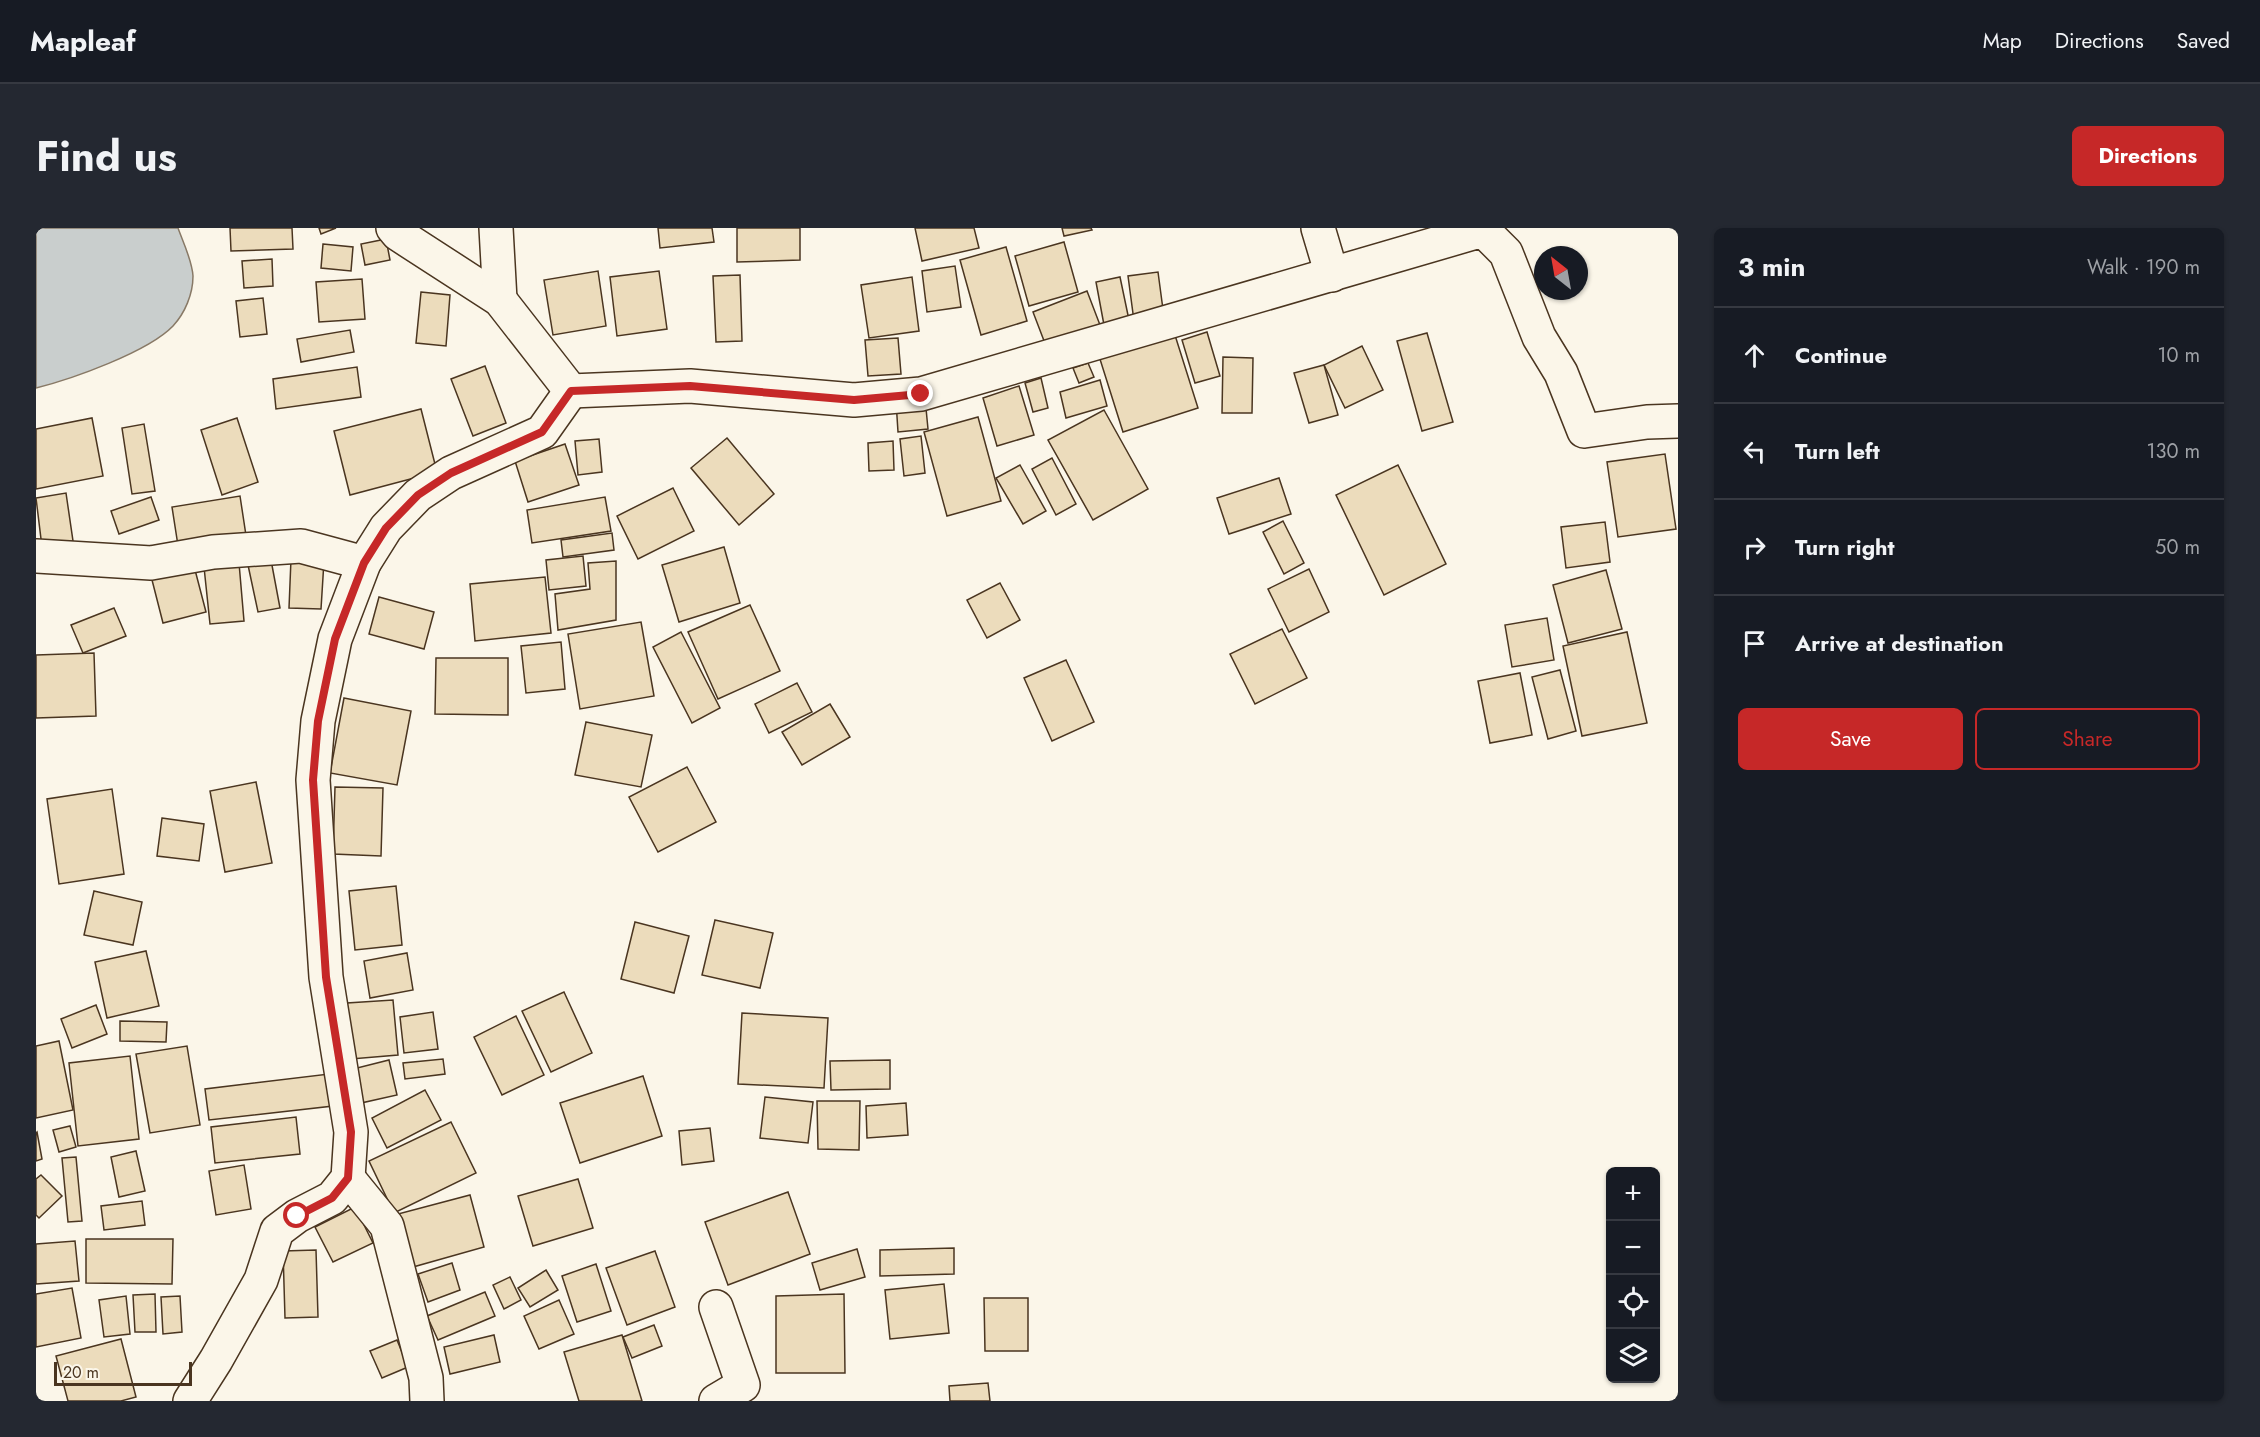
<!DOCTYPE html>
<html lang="en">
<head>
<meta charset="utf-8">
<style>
	:root { --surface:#171b24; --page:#242831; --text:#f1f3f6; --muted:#9ea1a6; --line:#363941; --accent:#c62828 }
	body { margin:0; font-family:Jost,sans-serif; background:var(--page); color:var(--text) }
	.controls { position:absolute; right:18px; bottom:18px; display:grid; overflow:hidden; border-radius:9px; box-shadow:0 2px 4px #0004 }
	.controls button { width:54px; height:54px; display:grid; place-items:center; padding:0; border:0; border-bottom:2px solid var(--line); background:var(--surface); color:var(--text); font:30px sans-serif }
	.compass { position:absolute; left:1498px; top:18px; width:54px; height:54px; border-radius:50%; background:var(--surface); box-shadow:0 2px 4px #0004; rotate:329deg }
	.scale { position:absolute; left:18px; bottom:15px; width:138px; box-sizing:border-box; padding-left:6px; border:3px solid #4a3520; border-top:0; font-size:16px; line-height:21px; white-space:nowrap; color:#4a3520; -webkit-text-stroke:4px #fbf6e9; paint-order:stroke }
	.stop { position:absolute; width:18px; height:18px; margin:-14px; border:4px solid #c62828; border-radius:50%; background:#fff }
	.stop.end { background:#c62828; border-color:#fff; box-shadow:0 2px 6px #0008 }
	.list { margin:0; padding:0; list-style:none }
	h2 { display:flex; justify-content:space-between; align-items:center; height:78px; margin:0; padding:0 24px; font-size:26px }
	h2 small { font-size:20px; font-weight:400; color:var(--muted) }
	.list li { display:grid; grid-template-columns:39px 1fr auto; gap:18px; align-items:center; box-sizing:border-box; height:96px; padding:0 24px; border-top:2px solid var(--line) }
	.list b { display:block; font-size:22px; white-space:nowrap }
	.list em { font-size:20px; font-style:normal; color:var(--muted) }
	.actions { display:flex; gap:12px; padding:18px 24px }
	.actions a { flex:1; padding:14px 0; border:2px solid var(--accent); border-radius:9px; text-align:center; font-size:21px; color:var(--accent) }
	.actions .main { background:var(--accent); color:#fff }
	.icon { flex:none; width:33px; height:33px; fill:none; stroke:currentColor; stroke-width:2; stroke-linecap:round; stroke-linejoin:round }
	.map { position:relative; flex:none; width:1642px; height:1173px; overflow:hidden; border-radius:9px }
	header { display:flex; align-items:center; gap:36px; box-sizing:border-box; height:84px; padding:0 30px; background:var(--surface); border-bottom:2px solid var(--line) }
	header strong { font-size:28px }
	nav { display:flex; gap:33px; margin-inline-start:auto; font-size:21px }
	.intro { display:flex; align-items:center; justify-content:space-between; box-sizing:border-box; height:144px; padding:0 36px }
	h1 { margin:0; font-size:42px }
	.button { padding:15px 27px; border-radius:9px; background:var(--accent); color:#fff; font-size:21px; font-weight:700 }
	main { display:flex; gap:36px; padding:0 36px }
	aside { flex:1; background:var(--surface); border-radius:9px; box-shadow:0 2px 4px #0004 }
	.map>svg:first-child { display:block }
	.water { fill:#c9cecd; stroke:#887966; stroke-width:1.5 }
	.building { fill:#ecdcbc; stroke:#4a3520; stroke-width:1.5 }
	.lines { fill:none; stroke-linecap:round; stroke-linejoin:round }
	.minor-casing { stroke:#4a3520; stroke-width:36 }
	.minor { stroke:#fbf6e9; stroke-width:33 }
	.route { stroke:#c62828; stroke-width:8 }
</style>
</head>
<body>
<header>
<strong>Mapleaf</strong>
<nav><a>Map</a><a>Directions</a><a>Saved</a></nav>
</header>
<div class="intro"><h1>Find us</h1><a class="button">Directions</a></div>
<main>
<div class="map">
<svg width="1642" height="1173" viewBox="0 0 1642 1173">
	<rect width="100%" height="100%" fill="#fbf6e9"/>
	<path class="water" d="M0,0H142C147,14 156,32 157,48C157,66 149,85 137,98C112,124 36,151 0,160Z"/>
	<g class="building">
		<path d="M194,0H256L257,21L195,23Z"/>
		<path d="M283,0H300L285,6Z"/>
		<path d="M622,0H676L678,14L624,20Z"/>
		<path d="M701,0H764V32L701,34Z"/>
		<path d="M879,0H938L943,20L886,33Z"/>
		<path d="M1026,0H1055L1056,2L1028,8Z"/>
		<path d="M350,11L354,32L329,37L325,16Z"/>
		<path d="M1028,14L1042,64L993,78L979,28Z"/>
		<path d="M287,16L317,19L315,43L285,40Z"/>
		<path d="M970,19L991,93L945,107L924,32Z"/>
		<path d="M236,31L237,58L208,60L206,33Z"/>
		<path d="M919,38L925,79L891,84L886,43Z"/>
		<path d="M562,43L570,98L517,107L508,52Z"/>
		<path d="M623,43L631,101L581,108L574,49Z"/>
		<path d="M1122,44L1128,89L1098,93L1092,48Z"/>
		<path d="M704,47L706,113L680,114L677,48Z"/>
		<path d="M876,49L883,103L833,110L825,57Z"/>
		<path d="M1084,49L1093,92L1068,97L1060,54Z"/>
		<path d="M326,51L329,91L283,94L280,54Z"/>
		<path d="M1051,63L1064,97L1010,118L997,84Z"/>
		<path d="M385,64L414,67L410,118L380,115Z"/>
		<path d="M227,70L231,106L204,109L200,73Z"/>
		<path d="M314,102L318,124L265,134L261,111Z"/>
		<path d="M1138,104L1162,180L1087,204L1063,128Z"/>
		<path d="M1171,104L1184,148L1159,155L1146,112Z"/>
		<path d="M1391,105L1417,194L1386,203L1361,113Z"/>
		<path d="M862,110L865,146L832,148L829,112Z"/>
		<path d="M1326,118L1347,162L1309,180L1288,137Z"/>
		<path d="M1187,129L1217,130L1216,185H1186Z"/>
		<path d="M1052,135L1058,149L1043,155L1037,140Z"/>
		<path d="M1288,137L1302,187L1273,195L1258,145Z"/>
		<path d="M449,138L470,195L437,208L415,151Z"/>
		<path d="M321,139L325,169L240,181L237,151Z"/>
		<path d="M1005,150L1012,180L997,184L989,155Z"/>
		<path d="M1064,152L1071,178L1030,190L1024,164Z"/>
		<path d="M983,158L998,207L961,218L947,170Z"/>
		<path d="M889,170L892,201L862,204L860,173Z"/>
		<path d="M385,181L401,244L314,267L298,203Z"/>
		<path d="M1068,182L1112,261L1057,292L1012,212Z"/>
		<path d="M942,189L965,273L911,288L888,204Z"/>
		<path d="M56,190L67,248L0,261V201Z"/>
		<path d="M201,190L222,254L186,267L165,202Z"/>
		<path d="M108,196L119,263L96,266L86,200Z"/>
		<path d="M885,208L889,245L868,248L864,211Z"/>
		<path d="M691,210L738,266L703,297L655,240Z"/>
		<path d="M563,211L566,244L542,247L539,213Z"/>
		<path d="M857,213L858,242L833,243L832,215Z"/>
		<path d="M529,216L543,257L492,274L479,233Z"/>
		<path d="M1629,226L1640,301L1582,309L1571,234Z"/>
		<path d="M1016,230L1040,276L1020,287L996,241Z"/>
		<path d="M984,237L1010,283L987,296L960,250Z"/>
		<path d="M1362,237L1410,336L1348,367L1300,267Z"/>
		<path d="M1243,250L1255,286L1193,306L1181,270Z"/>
		<path d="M637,260L658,303L602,331L581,288Z"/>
		<path d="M30,265L37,313L6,319L0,270Z"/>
		<path d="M204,268L211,314L143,324L136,279Z"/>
		<path d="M115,269L123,292L83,306L75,283Z"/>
		<path d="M569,269L575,303L496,315L491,282Z"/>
		<path d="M1247,293L1268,335L1248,346L1227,304Z"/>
		<path d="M1569,294L1574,334L1530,340L1525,299Z"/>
		<path d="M576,305L578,322L527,329L525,312Z"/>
		<path d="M688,319L704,375L643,394L626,337Z"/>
		<path d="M547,328L550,358L513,362L510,332Z"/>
		<path d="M255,331L288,333L285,381L253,380Z"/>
		<path d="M235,332L244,380L222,384L212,337Z"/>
		<path d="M580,333V392L522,402L519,366L554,361L552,335Z"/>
		<path d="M203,335L208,393L174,396L168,339Z"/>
		<path d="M158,338L170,384L127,395L115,348Z"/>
		<path d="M1273,341L1293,384L1253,404L1232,361Z"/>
		<path d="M1570,342L1586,401L1532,415L1517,357Z"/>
		<path d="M509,349L515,405L439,413L434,356Z"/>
		<path d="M964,355L984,392L951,410L931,372Z"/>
		<path d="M343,369L398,384L388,421L333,406Z"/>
		<path d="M714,377L744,443L682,471L652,404Z"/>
		<path d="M78,380L90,408L47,425L35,397Z"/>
		<path d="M1511,390L1518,432L1476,439L1469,397Z"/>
		<path d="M605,394L618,468L544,481L532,406Z"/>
		<path d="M1246,401L1271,450L1219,476L1194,426Z"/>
		<path d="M645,404L684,480L656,495L617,419Z"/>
		<path d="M1591,404L1611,495L1546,508L1527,418Z"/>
		<path d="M525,414L529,461L490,465L485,418Z"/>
		<path d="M58,425L60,488L0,490V427Z"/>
		<path d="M400,430H472V487L399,486Z"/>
		<path d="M1030,432L1058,494L1016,513L988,450Z"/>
		<path d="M1524,442L1540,503L1512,511L1496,449Z"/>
		<path d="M1484,445L1496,507L1454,515L1442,453Z"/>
		<path d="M761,455L776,484L733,505L719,476Z"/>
		<path d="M308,470L375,483L361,557L294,545Z"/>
		<path d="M794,476L814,509L766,537L746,504Z"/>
		<path d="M550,494L616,507L605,559L539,547Z"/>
		<path d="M651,539L680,594L622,624L593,569Z"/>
		<path d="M220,554L236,635L189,644L174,563Z"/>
		<path d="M299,559L347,560L345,628L297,626Z"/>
		<path d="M76,561L88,646L23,656L11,571Z"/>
		<path d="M126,590L168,596L163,633L121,628Z"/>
		<path d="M360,658L366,717L319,722L313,663Z"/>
		<path d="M58,663L106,674L97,717L48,707Z"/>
		<path d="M679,692L737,705L724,760L666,747Z"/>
		<path d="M599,694L653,708L638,765L585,751Z"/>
		<path d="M110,723L123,778L71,790L59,734Z"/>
		<path d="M371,725L377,762L334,770L328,733Z"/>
		<path d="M528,764L556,825L515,844L486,783Z"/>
		<path d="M357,772L362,827L315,831L311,775Z"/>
		<path d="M60,777L71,806L36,820L25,791Z"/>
		<path d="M397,784L402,821L368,825L364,789Z"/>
		<path d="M706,785L792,790L788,860L702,856Z"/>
		<path d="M480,788L508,847L466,867L438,809Z"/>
		<path d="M84,793L131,794L130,814L84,813Z"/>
		<path d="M23,813L37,882L0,890V818Z"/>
		<path d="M151,818L164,897L114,905L100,826Z"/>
		<path d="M94,828L103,911L42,918L33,835Z"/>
		<path d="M407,831L409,846L369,851L367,835Z"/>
		<path d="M353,832L361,867L325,875L317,841Z"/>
		<path d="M854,832V861L795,862L794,833Z"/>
		<path d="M293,846L297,878L173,892L169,861Z"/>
		<path d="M607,848L626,908L544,935L524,875Z"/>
		<path d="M389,862L405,892L351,920L336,890Z"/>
		<path d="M729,869L777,874L772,915L724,910Z"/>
		<path d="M781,873H824L823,922L782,921Z"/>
		<path d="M870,875L872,907L831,910L830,878Z"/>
		<path d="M260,889L264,926L179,935L175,899Z"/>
		<path d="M415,894L440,945L358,985L333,933Z"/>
		<path d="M34,898L40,919L23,924L17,902Z"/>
		<path d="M674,900L678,933L646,937L643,903Z"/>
		<path d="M1,904L6,931L0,933V905Z"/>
		<path d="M100,923L109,963L83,969L75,929Z"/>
		<path d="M40,929L46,993L32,994L26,930Z"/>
		<path d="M208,937L215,981L180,987L173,943Z"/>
		<path d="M5,947L26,968L3,990L0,987V951Z"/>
		<path d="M542,951L557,1000L497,1018L482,968Z"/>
		<path d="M752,964L774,1026L692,1057L669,994Z"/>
		<path d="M434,967L448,1019L377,1039L362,986Z"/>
		<path d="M106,973L109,997L68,1002L65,978Z"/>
		<path d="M319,979L337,1015L297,1034L279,999Z"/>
		<path d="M50,1011H137L136,1056L50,1055Z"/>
		<path d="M39,1013L43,1053L0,1056V1016Z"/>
		<path d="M918,1020V1046L844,1048V1022Z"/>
		<path d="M821,1021L829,1049L784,1062L776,1035Z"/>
		<path d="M280,1022L282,1089L249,1090L247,1023Z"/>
		<path d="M619,1023L639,1079L591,1097L570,1040Z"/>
		<path d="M416,1035L424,1062L392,1074L382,1046Z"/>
		<path d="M560,1036L575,1083L541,1094L526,1048Z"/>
		<path d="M510,1042L522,1062L494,1079L482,1060Z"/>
		<path d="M474,1049L485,1072L468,1081L457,1057Z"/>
		<path d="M908,1056L913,1105L854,1111L849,1062Z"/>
		<path d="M36,1060L45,1110L0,1119V1066Z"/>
		<path d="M449,1064L459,1088L402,1112L391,1088Z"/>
		<path d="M119,1066L120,1104H99L97,1067Z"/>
		<path d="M808,1066L809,1145H740V1068Z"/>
		<path d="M90,1068L94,1106L68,1109L63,1072Z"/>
		<path d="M144,1068L146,1104L127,1106L125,1069Z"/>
		<path d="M948,1070H992V1123H949Z"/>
		<path d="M523,1072L538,1106L503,1121L488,1088Z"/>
		<path d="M618,1097L626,1118L596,1130L587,1109Z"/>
		<path d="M458,1107L464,1134L414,1146L408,1119Z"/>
		<path d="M586,1107L606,1173H543L528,1124Z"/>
		<path d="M85,1111L100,1169L85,1173H32L20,1128Z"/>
		<path d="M361,1112L372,1139L346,1150L334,1123Z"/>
		<path d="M952,1155L954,1173H914L913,1158Z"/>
	</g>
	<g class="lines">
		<g class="minor-casing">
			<g id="minor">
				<path d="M357,0L362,6L464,72L535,163"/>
				<path d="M460,0L464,72"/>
				<path d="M1282,0L1296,47"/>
				<path d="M535,163L654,158L818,172L885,166L1447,2L1470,25L1503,109L1525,145L1548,203L1611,194L1642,193"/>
				<path d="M0,328L115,335L177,324L265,318L328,335"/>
				<path d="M312,950L351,998L390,1150L391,1173"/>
				<path d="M680,1079L707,1157L680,1173"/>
				<path d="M154,1173L180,1132L225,1052L241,1003L261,988L296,970L312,950L315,904L290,749L277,552L282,493L299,411L328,335L350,300L382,267L415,245L506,204L535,163"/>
			</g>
		</g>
		<use href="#minor" class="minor"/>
	</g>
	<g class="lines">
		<path class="route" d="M261,988L296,970L312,950L315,904L290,749L277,552L282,493L299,411L328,335L350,300L382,267L415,245L506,204L535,163L654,158L818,172L885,166"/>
	</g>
</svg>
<div class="controls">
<button>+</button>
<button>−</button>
<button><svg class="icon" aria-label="locate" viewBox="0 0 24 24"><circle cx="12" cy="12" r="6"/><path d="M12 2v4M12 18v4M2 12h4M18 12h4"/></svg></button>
<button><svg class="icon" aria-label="layers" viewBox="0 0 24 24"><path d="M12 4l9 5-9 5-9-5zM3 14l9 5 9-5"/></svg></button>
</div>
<svg class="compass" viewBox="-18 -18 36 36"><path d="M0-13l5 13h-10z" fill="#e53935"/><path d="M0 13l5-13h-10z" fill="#9ea1a6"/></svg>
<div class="scale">20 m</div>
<div class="stop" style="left:261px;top:988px"></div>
<div class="stop end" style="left:885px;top:166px"></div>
</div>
<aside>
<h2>3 min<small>Walk · 190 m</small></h2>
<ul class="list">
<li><svg class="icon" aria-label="ahead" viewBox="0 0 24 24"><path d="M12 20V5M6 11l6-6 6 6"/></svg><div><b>Continue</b></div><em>10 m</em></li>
<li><svg class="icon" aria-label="left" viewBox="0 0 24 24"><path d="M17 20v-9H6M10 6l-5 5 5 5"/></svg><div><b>Turn left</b></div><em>130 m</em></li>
<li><svg class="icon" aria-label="right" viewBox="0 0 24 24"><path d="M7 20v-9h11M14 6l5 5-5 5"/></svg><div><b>Turn right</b></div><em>50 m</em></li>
<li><svg class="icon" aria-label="arrive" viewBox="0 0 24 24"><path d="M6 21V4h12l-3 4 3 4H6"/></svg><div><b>Arrive at destination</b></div></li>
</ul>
<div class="actions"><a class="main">Save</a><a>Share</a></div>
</aside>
</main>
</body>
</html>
